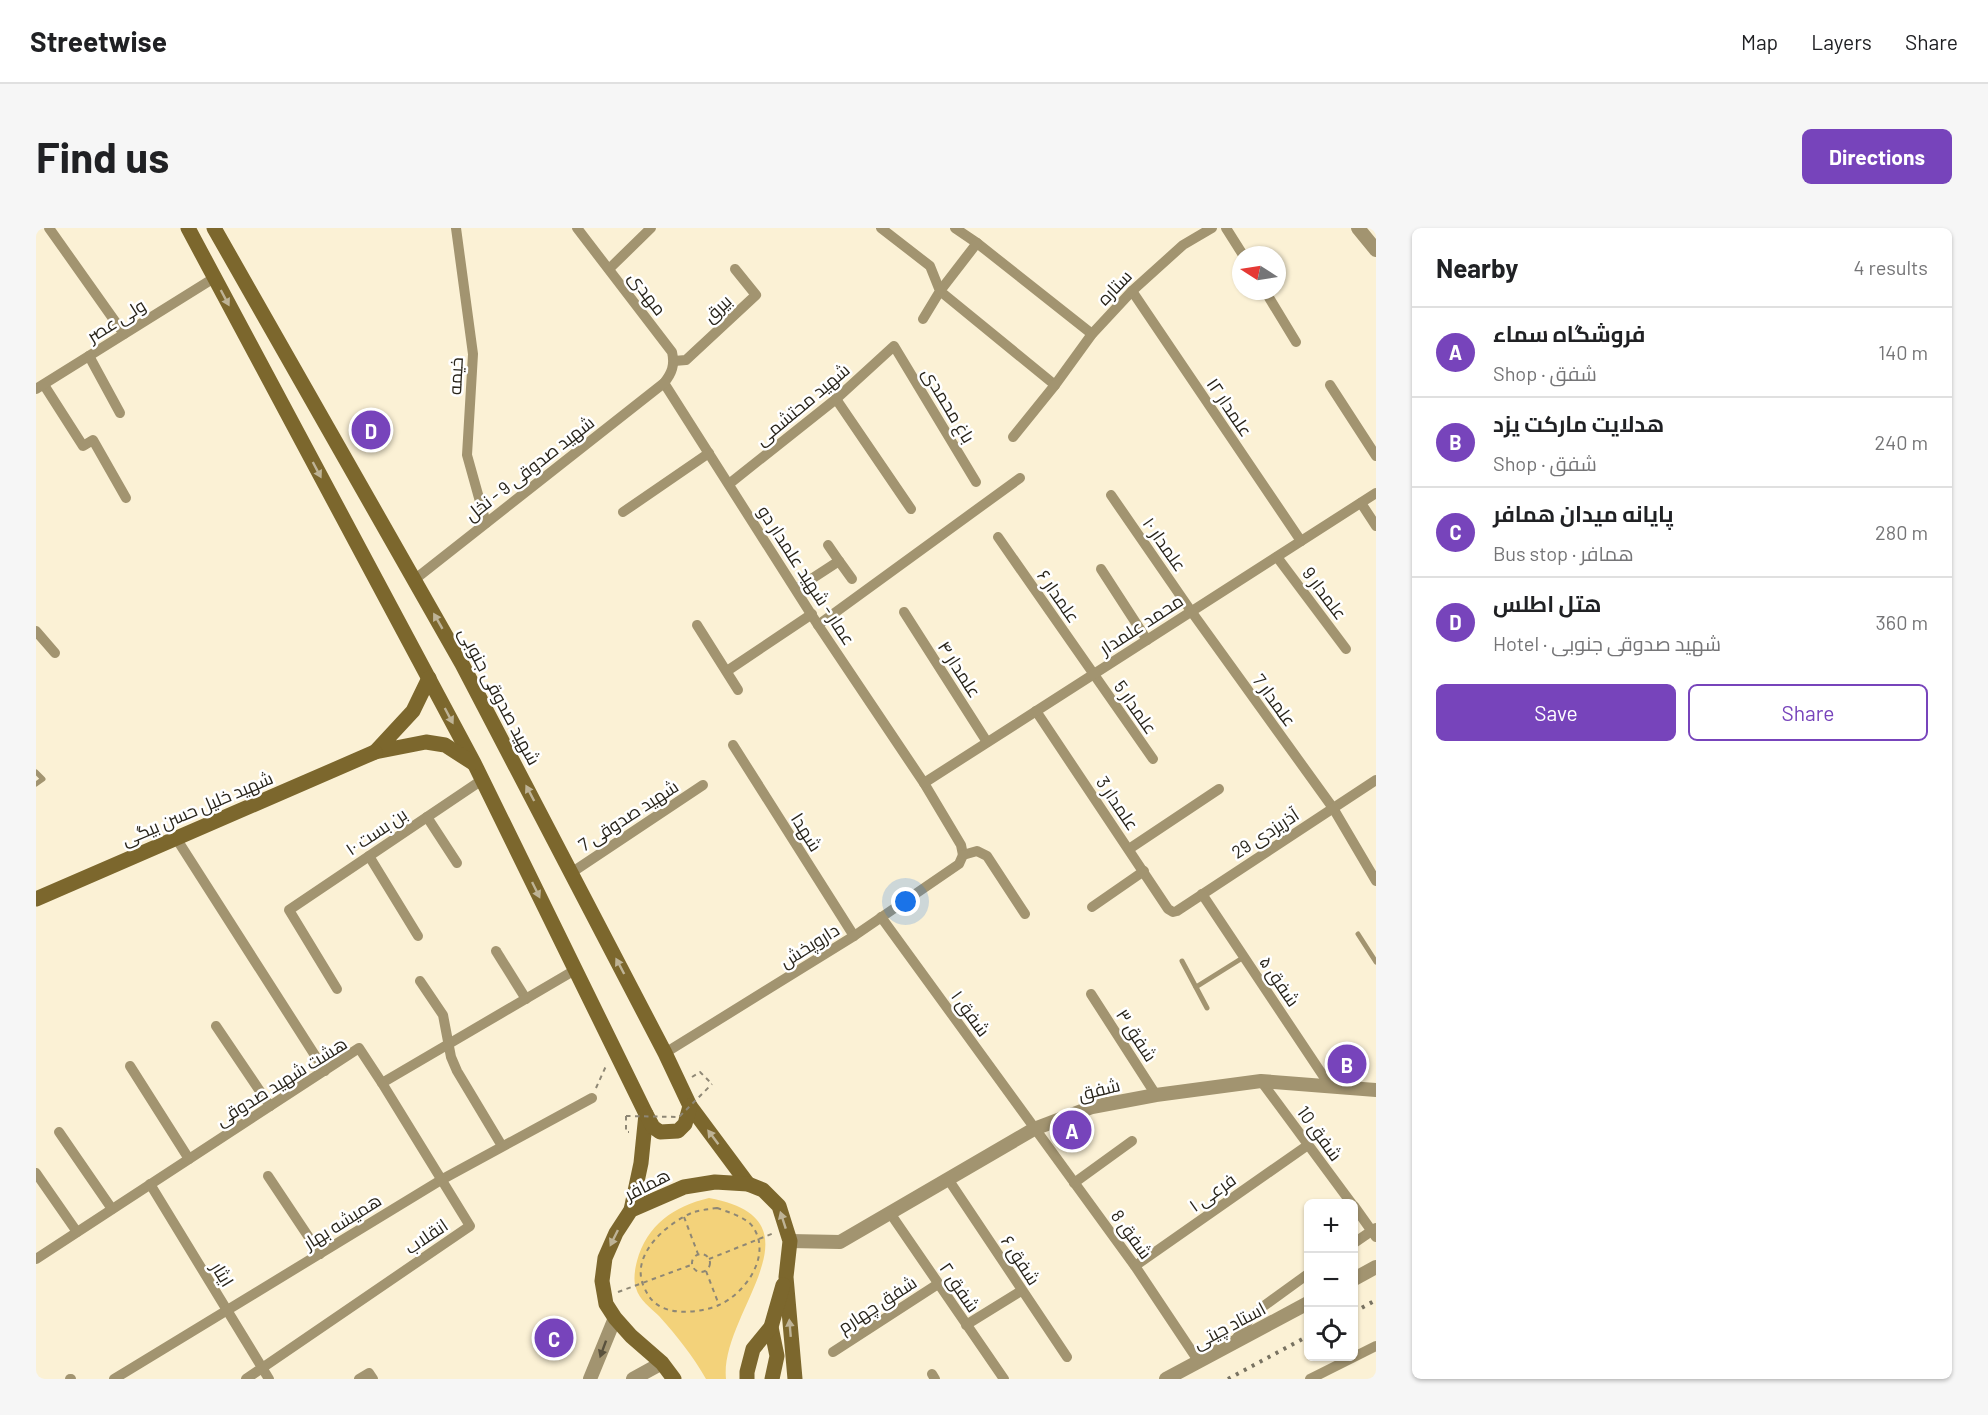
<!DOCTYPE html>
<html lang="en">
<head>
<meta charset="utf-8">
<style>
	:root { --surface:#fff; --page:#f6f6f6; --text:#202124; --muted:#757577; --line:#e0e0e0; --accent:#74b }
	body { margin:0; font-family:Barlow,Cairo,sans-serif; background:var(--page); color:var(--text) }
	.controls { position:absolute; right:18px; bottom:18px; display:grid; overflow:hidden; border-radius:9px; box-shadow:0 2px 4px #0004 }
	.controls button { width:54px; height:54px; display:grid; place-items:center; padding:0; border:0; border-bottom:2px solid var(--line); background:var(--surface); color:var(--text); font:30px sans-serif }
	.compass { position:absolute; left:1196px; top:18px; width:54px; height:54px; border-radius:50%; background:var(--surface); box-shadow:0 2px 4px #0004; rotate:282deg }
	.you { position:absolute; left:870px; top:674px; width:21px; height:21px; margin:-15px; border:4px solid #fff; border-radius:50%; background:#1a73e8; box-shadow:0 0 0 9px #1a73e833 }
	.badge { display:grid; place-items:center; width:39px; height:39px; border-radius:50%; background:var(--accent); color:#fff; font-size:20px; font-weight:700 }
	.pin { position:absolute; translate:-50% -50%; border:3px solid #fff; box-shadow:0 2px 6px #0006 }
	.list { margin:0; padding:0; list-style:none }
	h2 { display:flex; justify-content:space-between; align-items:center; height:78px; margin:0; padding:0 24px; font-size:26px }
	h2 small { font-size:20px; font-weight:400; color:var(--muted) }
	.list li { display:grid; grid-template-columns:39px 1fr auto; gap:18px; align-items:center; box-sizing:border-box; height:90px; padding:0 24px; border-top:2px solid var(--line) }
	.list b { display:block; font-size:22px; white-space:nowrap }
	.list p { margin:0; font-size:20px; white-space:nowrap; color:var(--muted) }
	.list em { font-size:20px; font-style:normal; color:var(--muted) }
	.actions { display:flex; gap:12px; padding:18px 24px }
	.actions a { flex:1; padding:14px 0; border:2px solid var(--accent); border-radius:9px; text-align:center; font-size:21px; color:var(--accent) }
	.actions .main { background:var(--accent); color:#fff }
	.icon { flex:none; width:33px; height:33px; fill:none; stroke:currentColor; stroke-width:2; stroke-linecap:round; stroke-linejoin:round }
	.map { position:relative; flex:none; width:1340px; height:1151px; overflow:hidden; border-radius:9px }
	header { display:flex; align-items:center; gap:36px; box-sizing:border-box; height:84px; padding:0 30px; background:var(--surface); border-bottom:2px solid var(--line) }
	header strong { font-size:28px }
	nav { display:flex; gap:33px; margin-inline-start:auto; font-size:21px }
	.intro { display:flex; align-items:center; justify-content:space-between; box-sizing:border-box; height:144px; padding:0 36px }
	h1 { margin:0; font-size:42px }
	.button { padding:15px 27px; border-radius:9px; background:var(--accent); color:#fff; font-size:21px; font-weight:700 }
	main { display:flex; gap:36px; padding:0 36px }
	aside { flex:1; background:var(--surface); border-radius:9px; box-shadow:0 2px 4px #0004 }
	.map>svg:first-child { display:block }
	.green { fill:#f3d27a }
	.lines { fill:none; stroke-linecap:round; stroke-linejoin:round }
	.path { stroke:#8e8775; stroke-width:2; stroke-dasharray:4.5 4.5; stroke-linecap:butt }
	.service { stroke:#a29470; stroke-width:5 }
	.minor { stroke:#a29470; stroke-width:10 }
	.tertiary { stroke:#a29470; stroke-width:14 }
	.secondary { stroke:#7c672d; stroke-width:15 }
	.rail { stroke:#787261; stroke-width:4; stroke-dasharray:3 6; stroke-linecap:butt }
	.path-bridge { stroke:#8e8775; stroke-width:2; stroke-dasharray:4.5 4.5; stroke-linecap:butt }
	.oneway { fill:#beb396 }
	.oneway2 { fill:#59513d }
	.labels { text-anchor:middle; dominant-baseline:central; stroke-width:5; stroke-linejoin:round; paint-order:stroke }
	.street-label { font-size:18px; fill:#29251b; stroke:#fff }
</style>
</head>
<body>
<header>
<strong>Streetwise</strong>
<nav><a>Map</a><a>Layers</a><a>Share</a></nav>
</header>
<div class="intro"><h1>Find us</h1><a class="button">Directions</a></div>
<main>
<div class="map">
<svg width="1340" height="1151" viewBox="0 0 1340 1151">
	<rect width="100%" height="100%" fill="#fbf1d5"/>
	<path class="green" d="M673,970C793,992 683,1085 690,1151H670C657,1128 641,1108 623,1088C615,1080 603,1072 600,1060C597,1052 599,1041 601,1033C611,997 638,978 673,970Z"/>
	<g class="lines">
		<g class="path">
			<path d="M656,849L664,844L676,856"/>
			<path d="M560,860L570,838"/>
			<path d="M590,888V904H593"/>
			<path d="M681,980C692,984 710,989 717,999C736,1027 710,1065 683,1077C667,1084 641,1087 625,1079C616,1074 612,1068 608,1059C593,1027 632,994 658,984C665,982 673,981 681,980Z"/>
			<path d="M648,989L662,1026"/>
			<circle cx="665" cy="1035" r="9"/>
			<path d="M673,1031L738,1005"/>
			<path d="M670,1043L683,1077"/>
			<path d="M582,1064L655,1037"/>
		</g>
		<g class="service">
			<path d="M0,544L7,551L0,556"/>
			<path d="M1322,706L1340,734"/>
			<path d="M1146,733L1171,780"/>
			<path d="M1160,759L1208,729"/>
		</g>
		<g class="minor">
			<path d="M13,0L88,106"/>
			<path d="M420,0L437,126L431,227L450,295"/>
			<path d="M845,0L894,38L904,63L887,91"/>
			<path d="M919,0L941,15L1056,106"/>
			<path d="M1190,0L1207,27"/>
			<path d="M941,15L904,63L1019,157"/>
			<path d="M573,41L615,0"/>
			<path d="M1096,63L1265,313"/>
			<path d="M1229,63L1260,114"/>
			<path d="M53,128L84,185"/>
			<path d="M638,133L650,132L720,67L699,41"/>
			<path d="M628,155L782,397L888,555L925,617L927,627"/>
			<path d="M8,157L47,218L57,212L90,270"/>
			<path d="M1294,157L1340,228"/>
			<path d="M0,161L178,50"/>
			<path d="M800,171L875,281"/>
			<path d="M977,209L1019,157L1056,106L1096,63L1147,17L1176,0"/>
			<path d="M693,256L800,171L858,118L940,254"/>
			<path d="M1075,267L1155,383L1297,580L1340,653"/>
			<path d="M1325,275L1340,298"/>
			<path d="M587,284L673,225"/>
			<path d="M962,309L1117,531"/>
			<path d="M1241,329L1310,421"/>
			<path d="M803,333L816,351"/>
			<path d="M1065,341L1111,412"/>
			<path d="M378,352L628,155C636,145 639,137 636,124L541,0"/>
			<path d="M760,361L803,333L792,317"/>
			<path d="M868,384L951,514"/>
			<path d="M661,397L702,462"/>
			<path d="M782,397L984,250"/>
			<path d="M0,403L19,425"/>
			<path d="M691,443L776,386"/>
			<path d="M1000,483L1132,681L1137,684L1141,683L1340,552"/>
			<path d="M697,517L818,708"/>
			<path d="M888,555L1340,265"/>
			<path d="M391,589L421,635"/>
			<path d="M140,610L289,843"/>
			<path d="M1093,621L1183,561"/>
			<path d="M927,627L941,623L951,628L989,686"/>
			<path d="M333,628L382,708"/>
			<path d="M535,645L667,557"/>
			<path d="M1166,666L1294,858"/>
			<path d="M1056,679L1108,643"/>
			<path d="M845,689L1099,1038L1163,1134"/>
			<path d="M460,723L490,771"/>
			<path d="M384,753L407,787L415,829L421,843L466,918"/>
			<path d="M301,761L253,682L446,552"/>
			<path d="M1055,766L1120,867"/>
			<path d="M180,798L234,878"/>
			<path d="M629,825L818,708L923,636L927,627"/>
			<path d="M94,838L153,931"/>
			<path d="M1225,853L1316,976"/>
			<path d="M23,904L76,981"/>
			<path d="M0,945L41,1004"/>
			<path d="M232,948L284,1026"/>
			<path d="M912,951L1031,1129"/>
			<path d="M1038,955L1096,913"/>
			<path d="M114,956L233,1151"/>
			<path d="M1318,978L1340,1009"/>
			<path d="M854,985L968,1151"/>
			<path d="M1318,1015L1340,1000"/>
			<path d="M0,1031L323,820L346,855L539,742"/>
			<path d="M1099,1038L1272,917"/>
			<path d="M930,1097L985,1063"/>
			<path d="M1198,1114L1215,1089L1225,1080L1272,1046"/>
			<path d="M797,1124L902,1056"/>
			<path d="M896,1146L899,1151"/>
			<path d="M34,1151H35"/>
			<path d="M78,1151L405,952L556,870"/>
			<path d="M210,1151L434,998L346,855"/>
			<path d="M323,1151L333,1145L337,1151"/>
			<path d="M1274,1151L1340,1118"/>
		</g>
		<g class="tertiary">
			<path d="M1322,0L1340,22"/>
			<path d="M754,1013L804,1014L998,901L1056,879L1120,867L1225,853L1340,862"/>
			<path d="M1318,1051L1340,1039"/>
			<path d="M554,1151L579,1090"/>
			<path d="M597,1151L626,1135"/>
			<path d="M1130,1151L1272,1075"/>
		</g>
		<g class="secondary">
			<path d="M152,0L438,535L610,886L605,935L595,982"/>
			<path d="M178,0L426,436L629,825L654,878L712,956"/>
			<path d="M393,450L377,483L339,524L390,514L409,517L437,535"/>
			<path d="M0,671L339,524"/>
			<path d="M610,886L617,899L624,904L642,903L649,896L654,878"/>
			<path d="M735,1099L741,1128L736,1151"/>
			<path d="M638,1151L626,1135L595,1108L579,1090L570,1076L566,1053L569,1030L580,1005L595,982L648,959L679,954L712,956L727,962L743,978L754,1013L750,1049L759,1151"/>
			<path d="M711,1151V1144L717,1121L735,1099L747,1057"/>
		</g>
		<g class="rail">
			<path d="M1318,1084L1340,1072"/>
			<path d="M1192,1151L1272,1108"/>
		</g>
		<path class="path-bridge" d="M590,888L643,889L676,856"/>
	</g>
	<defs><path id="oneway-solid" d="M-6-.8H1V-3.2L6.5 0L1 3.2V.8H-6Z" transform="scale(1.5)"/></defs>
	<g class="oneway">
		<use href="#oneway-solid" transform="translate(189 70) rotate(62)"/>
		<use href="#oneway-solid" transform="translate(281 242) rotate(62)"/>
		<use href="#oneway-solid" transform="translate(402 393) rotate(-120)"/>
		<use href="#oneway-solid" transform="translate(413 488) rotate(62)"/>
		<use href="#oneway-solid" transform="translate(494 565) rotate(-118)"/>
		<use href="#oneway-solid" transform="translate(500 662) rotate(64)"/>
		<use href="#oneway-solid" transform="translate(584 738) rotate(-118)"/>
		<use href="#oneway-solid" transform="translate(677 909) rotate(-127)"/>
		<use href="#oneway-solid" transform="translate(747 992) rotate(-108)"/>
		<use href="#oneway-solid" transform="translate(578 1010) rotate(116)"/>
		<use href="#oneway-solid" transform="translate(754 1100) rotate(-95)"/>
	</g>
	<use class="oneway2" href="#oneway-solid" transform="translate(567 1121) rotate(110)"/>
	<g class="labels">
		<g class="street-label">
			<text transform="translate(1078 59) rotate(-46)">ستاره</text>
			<text transform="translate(612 65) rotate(53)">مهدی</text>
			<text transform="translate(681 80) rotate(-43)">بیرق</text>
			<text transform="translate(80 92) rotate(-32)">ولی عصر</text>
			<text transform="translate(419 148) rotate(-87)">خیمه</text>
			<text transform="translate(766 176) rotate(-40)">شهید محتشمی</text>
			<text transform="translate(913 177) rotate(59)">باغ محمدی</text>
			<text transform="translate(1194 179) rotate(56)">علمدار ۱۲</text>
			<text transform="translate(493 240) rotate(-38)">شهید صدوقی 9 - نخل</text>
			<text transform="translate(1129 316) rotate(55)">علمدار ۱۰</text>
			<text transform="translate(771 347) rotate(57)">عمار - شهید علمدار دو</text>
			<text transform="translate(1289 365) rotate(53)">علمدار 9</text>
			<text transform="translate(1023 368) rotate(55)">علمدار ۶</text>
			<text transform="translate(1105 396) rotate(-33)">محمد علمدار</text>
			<text transform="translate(924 441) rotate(57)">علمدار ۴</text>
			<text transform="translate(464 468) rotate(62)">شهید صدوقی جنوبی</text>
			<text transform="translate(1239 472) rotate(54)">علمدار 7</text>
			<text transform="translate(1100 479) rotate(55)">علمدار 5</text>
			<text transform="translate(1082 575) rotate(56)">علمدار 3</text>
			<text transform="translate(161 580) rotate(-23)">شهید خلیل حسن بیگی</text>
			<text transform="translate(592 587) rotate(-33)">شهید صدوقی 7</text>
			<text transform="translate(340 603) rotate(-34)">بن بست ۱۰</text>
			<text transform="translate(771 604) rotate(58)">شهدا</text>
			<text transform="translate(1229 605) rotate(-33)">آذریزدی 29</text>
			<text transform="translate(773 717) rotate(-32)">داروپخش</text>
			<text transform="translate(1244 753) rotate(56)">شفق ۵</text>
			<text transform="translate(935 785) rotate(54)">شفق ۱</text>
			<text transform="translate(1101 807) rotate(57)">شفق ۳</text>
			<text transform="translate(245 853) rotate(-32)">هشت شهید صدوقی</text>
			<text transform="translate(1063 861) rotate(-14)">شفق</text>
			<text transform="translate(1284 905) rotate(54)">شفق 10</text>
			<text transform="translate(611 956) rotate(-27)">همافر</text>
			<text transform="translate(1176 964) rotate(-35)">فرعی ۱</text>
			<text transform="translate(306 993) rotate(-32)">همیشه بهار</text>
			<text transform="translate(1096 1006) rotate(54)">شفق 8</text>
			<text transform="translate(390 1008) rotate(-34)">انقلاب</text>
			<text transform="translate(985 1032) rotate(57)">شفق ۶</text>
			<text transform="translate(187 1046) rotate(59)">ایثار</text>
			<text transform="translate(924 1059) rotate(56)">شفق ۲</text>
			<text transform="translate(841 1076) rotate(-33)">شفق چهارم</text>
			<text transform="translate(1193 1097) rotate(-28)">استاد چیتی</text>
		</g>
	</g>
</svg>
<div class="controls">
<button>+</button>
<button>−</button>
<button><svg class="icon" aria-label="locate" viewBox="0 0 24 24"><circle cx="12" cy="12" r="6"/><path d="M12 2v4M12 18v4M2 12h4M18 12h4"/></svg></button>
</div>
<svg class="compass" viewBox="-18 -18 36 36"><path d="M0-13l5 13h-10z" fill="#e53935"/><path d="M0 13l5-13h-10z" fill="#757577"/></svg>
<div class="you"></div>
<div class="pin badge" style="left:1036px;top:902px">A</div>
<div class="pin badge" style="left:1311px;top:836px">B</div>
<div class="pin badge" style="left:518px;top:1110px">C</div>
<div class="pin badge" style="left:335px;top:202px">D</div>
</div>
<aside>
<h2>Nearby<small>4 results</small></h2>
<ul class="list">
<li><span class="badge">A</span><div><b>فروشگاه سماء</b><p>Shop · شفق</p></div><em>140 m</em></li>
<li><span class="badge">B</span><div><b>هدلایت مارکت یزد</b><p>Shop · شفق</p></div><em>240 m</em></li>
<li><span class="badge">C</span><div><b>پایانه میدان همافر</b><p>Bus stop · همافر</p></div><em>280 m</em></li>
<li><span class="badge">D</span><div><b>هتل اطلس</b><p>Hotel · شهید صدوقی جنوبی</p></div><em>360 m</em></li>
</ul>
<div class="actions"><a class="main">Save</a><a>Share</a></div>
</aside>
</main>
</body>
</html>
